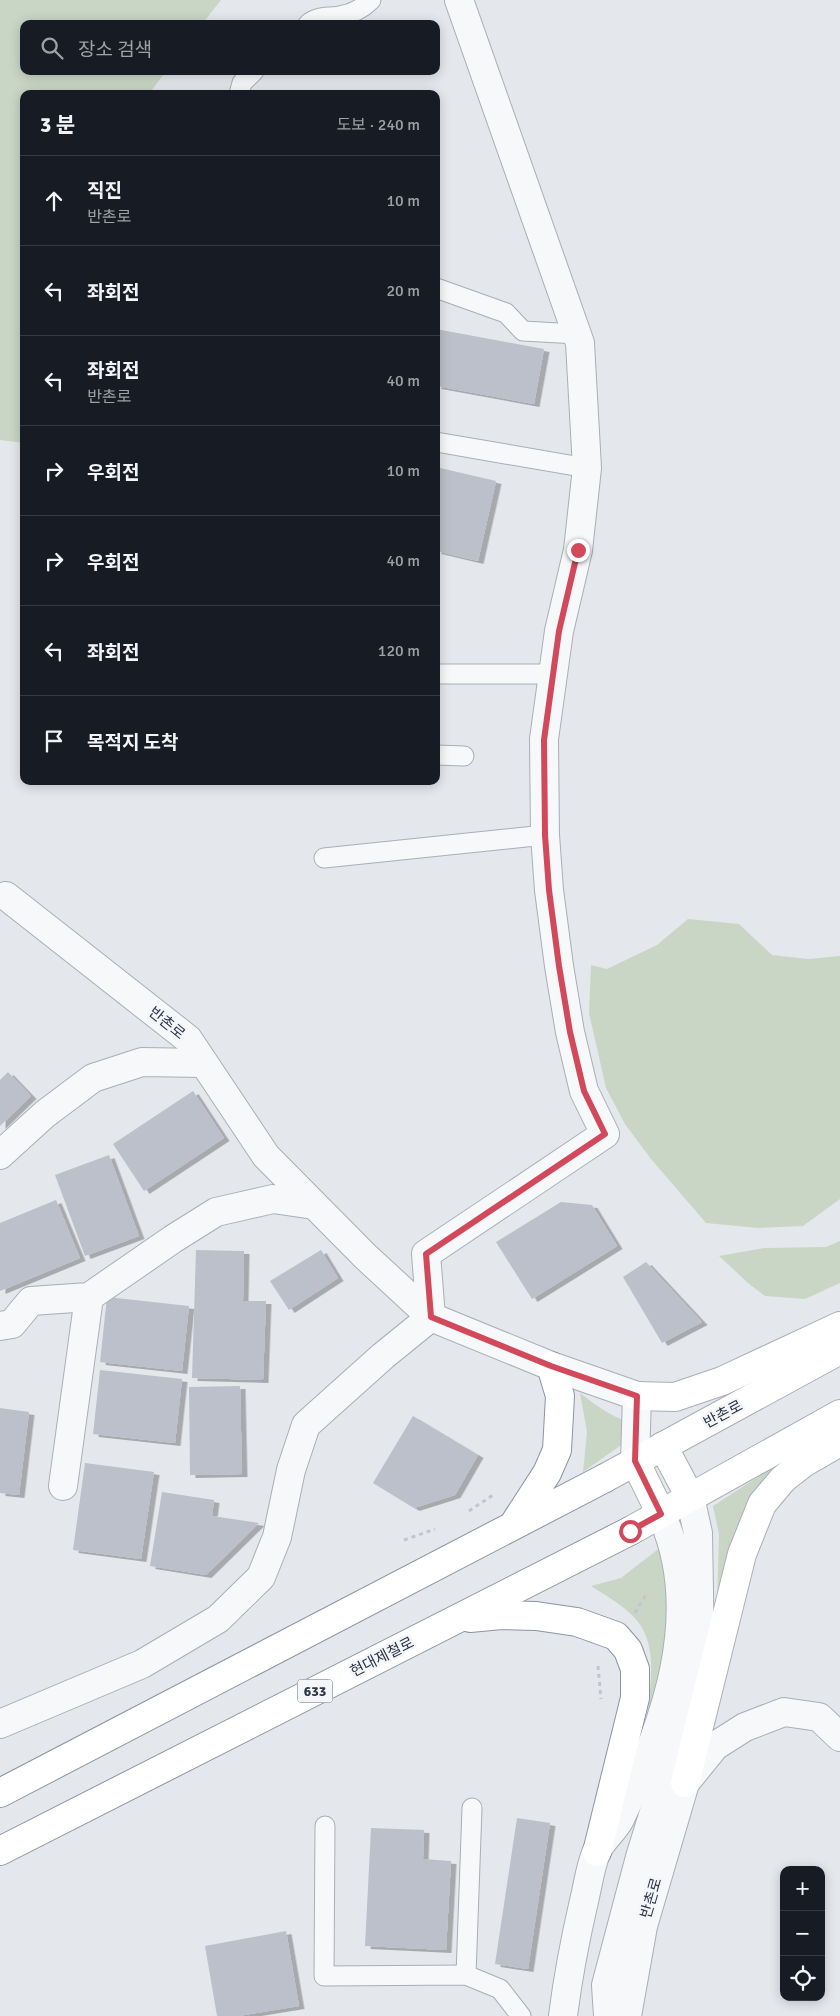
<!DOCTYPE html>
<html lang="ko">
<head>
<meta charset="utf-8">
<style>
	:root { --surface:#171b24; --page:#242831; --text:#f1f3f6; --muted:#9ea1a6; --line:#363941 }
	body { margin:0; font-family:Signika,"Noto Sans KR",sans-serif; background:var(--page); color:var(--text) }
	.controls { position:absolute; right:15px; bottom:15px; display:grid; overflow:hidden; border-radius:10px; box-shadow:0 2px 12px #0003 }
	.controls button { width:45px; height:45px; display:grid; place-items:center; padding:0; border:0; border-bottom:1px solid var(--line); background:var(--surface); color:var(--text); font:25px sans-serif }
	.stop { position:absolute; width:15px; height:15px; margin:-11px; border:4px solid #d1495b; border-radius:50%; background:#fff }
	.stop.end { background:#d1495b; border-color:#fff; box-shadow:0 1px 5px #0008 }
	.list { margin:0; padding:0; list-style:none }
	h2 { display:flex; justify-content:space-between; align-items:center; height:65px; margin:0; padding:0 20px; font-size:21px }
	h2 small { font-size:16px; font-weight:400; color:var(--muted) }
	.list li { display:grid; grid-template-columns:32px 1fr auto; gap:15px; align-items:center; box-sizing:border-box; height:90px; padding:0 20px; border-top:1px solid var(--line) }
	.list b { display:block; font-size:19px; white-space:nowrap }
	.list p { margin:0; font-size:16px; white-space:nowrap; color:var(--muted) }
	.list em { font-size:16px; font-style:normal; color:var(--muted) }
	.icon { flex:none; width:28px; height:28px; fill:none; stroke:currentColor; stroke-width:2; stroke-linecap:round; stroke-linejoin:round }
	.map { position:relative; flex:none; width:840px; height:2016px; overflow:hidden }
	.search { position:absolute; background:var(--surface); box-shadow:0 2px 12px #0003; left:20px; top:20px; width:420px; height:55px; display:flex; align-items:center; gap:12px; box-sizing:border-box; padding:0 18px; border-radius:10px; color:var(--muted); font-size:19px }
	.panel { position:absolute; background:var(--surface); box-shadow:0 2px 12px #0003; left:20px; top:90px; width:420px; height:695px; border-radius:10px }
	.map>svg:first-child { display:block }
	.green { fill:#c9d6c5 }
	.building { fill:#bbc0ca; filter:url(#shadow) }
	.lines { fill:none; stroke-linecap:round; stroke-linejoin:round }
	.service-casing { stroke:#a9aeb7; stroke-width:21 }
	.minor-casing { stroke:#a9aeb7; stroke-width:30 }
	.secondary-casing { stroke:#a9aeb7; stroke-width:30 }
	.trunk-casing { stroke:#8b94a3; stroke-width:30 }
	.path { stroke:#c2c5cb; stroke-width:3; stroke-dasharray:4 4; stroke-linecap:butt }
	.service { stroke:#f7f8fa; stroke-width:19 }
	.minor { stroke:#f7f8fa; stroke-width:28 }
	.secondary { stroke:#fff; stroke-width:28 }
	.trunk { stroke:#fff; stroke-width:28 }
	.route { stroke:#d1495b; stroke-width:6 }
	.labels { text-anchor:middle; dominant-baseline:central; stroke-width:5; stroke-linejoin:round; paint-order:stroke }
	.shield { fill:#f4f6f9; stroke:#676e7b; stroke-width:1 }
	.shield-label { font-size:14px; font-weight:bold; fill:#2b3445 }
	.street-label { font-size:15px; fill:#2b3445; stroke:#f4f6f9 }
</style>
</head>
<body>
<div class="map">
<svg width="840" height="2016" viewBox="0 0 840 2016">
	<defs>
		<filter id="shadow"><feDropShadow dx="5.5" dy="3" stdDeviation="0" flood-color="#0004"/></filter>
	</defs>
	<rect width="100%" height="100%" fill="#e4e7ec"/>
	<g class="green">
		<path d="M0,0H221L202,24H24V71H166L149,94H24V443L0,440Z"/>
		<path d="M688,919L739,924L772,955L808,959L840,956V1199L803,1226L758,1228L706,1223L651,1159L625,1124L606,1088L589,1013L591,965L607,969L657,945Z"/>
		<path d="M840,1241V1283L805,1299L765,1296L748,1283L719,1256L764,1248L826,1247Z"/>
		<path d="M580,1393C605,1412 617,1421 648,1426L583,1472L587,1432Z"/>
		<path d="M820,1437L773,1480L717,1609L719,1534L713,1506Z"/>
		<path d="M661,1547L669,1592L664,1679L647,1720C650,1686 660,1643 633,1616C621,1604 605,1595 591,1586L621,1578Z"/>
	</g>
	<g class="building">
		<path d="M436,329L544,349L534,404L436,386Z"/>
		<path d="M436,467L496,481L478,561L436,551Z"/>
		<path d="M8,1072L31,1096L0,1126V1080Z"/>
		<path d="M193,1091L224,1138L144,1191L113,1144Z"/>
		<path d="M109,1155L139,1236L85,1256L55,1175Z"/>
		<path d="M56,1200L80,1258L0,1291V1223Z"/>
		<path d="M561,1202L592,1205L617,1246L532,1299L496,1242Z"/>
		<path d="M196,1250L244,1251L243,1301H266L263,1380L192,1378Z"/>
		<path d="M321,1250L338,1278L289,1310L270,1281Z"/>
		<path d="M646,1262L702,1322L662,1343L623,1277Z"/>
		<path d="M107,1297L189,1306L182,1371L100,1362Z"/>
		<path d="M100,1370L182,1379L175,1443L93,1434Z"/>
		<path d="M240,1386L242,1474L190,1475L189,1387Z"/>
		<path d="M0,1408L29,1412L19,1495L0,1493Z"/>
		<path d="M413,1416L478,1455L455,1495L414,1508L373,1483Z"/>
		<path d="M85,1463L154,1472L141,1559L73,1550Z"/>
		<path d="M162,1492L214,1500L212,1516L259,1523L206,1575L150,1566Z"/>
		<path d="M517,1818L550,1823L528,1969L495,1964Z"/>
		<path d="M371,1828L424,1830L423,1859L451,1861L446,1950L365,1946Z"/>
		<path d="M286,1931L299,2006L238,2016H217L205,1946Z"/>
	</g>
	<g class="lines">
		<g class="service-casing">
			<g id="service">
				<path d="M308,24C317,16 327,18 339,16C352,14 362,9 371,0"/>
				<path d="M239,94L242,83L254,71"/>
				<path d="M436,288L506,313L523,331L577,334"/>
				<path d="M436,442L587,468"/>
				<path d="M436,674H553"/>
				<path d="M436,755L464,756"/>
				<path d="M324,858L545,835"/>
				<path d="M325,1826L324,1976L466,1975L500,1989L521,2016"/>
				<path d="M466,1975L472,1808"/>
			</g>
		</g>
		<g class="minor-casing">
			<g id="minor">
				<path d="M6,896L188,1039L266,1156L365,1256L431,1317L551,1366L637,1396"/>
				<path d="M0,1155L45,1114L93,1078L142,1062L203,1063"/>
				<path d="M0,1326L12,1324L31,1301L89,1297L173,1239L216,1212L273,1199L314,1205"/>
				<path d="M635,1461L637,1396"/>
				<path d="M63,1486L89,1297"/>
				<path d="M0,1724L142,1664L218,1619L261,1577L277,1537L291,1470L306,1425L383,1356L431,1317L426,1254L605,1134L584,1091L570,1032L559,966L549,890L545,835L544,739L559,631L578,550L587,468L580,343L459,0"/>
				<path d="M563,2016C568,1976 575,1940 584,1901C588,1885 590,1868 596,1853C601,1840 614,1831 620,1819C664,1727 707,1613 661,1514"/>
				<path d="M608,2016L606,1985L640,1857L690,1696L700,1651L698,1533L690,1497"/>
				<path d="M627,2016L643,1926L685,1783L715,1746L745,1727L784,1712L819,1717L840,1737"/>
			</g>
		</g>
		<g class="secondary-casing">
			<g id="secondary">
				<path d="M637,1396L675,1397L722,1381L840,1326"/>
				<path d="M663,1446L690,1497"/>
				<path d="M635,1461L661,1514"/>
				<path d="M605,1478L840,1350"/>
				<path d="M630,1531L840,1414"/>
				<path d="M685,1783L742,1554L762,1504L783,1479L805,1462L840,1442"/>
			</g>
		</g>
		<g class="trunk-casing">
			<g id="trunk">
				<path d="M514,1524L547,1473L557,1450L560,1396L551,1366"/>
				<path d="M470,1618L501,1615L536,1616L577,1622L616,1636L628,1650L635,1669V1698L597,1852"/>
				<path d="M0,1793L605,1478"/>
				<path d="M0,1851L630,1531"/>
			</g>
		</g>
		<g class="path">
			<path d="M469,1511L493,1495"/>
			<path d="M404,1540L435,1529"/>
			<path d="M635,1613L647,1593"/>
			<path d="M598,1666L601,1699"/>
		</g>
		<use href="#service" class="service"/>
		<use href="#minor" class="minor"/>
		<use href="#secondary" class="secondary"/>
		<use href="#trunk" class="trunk"/>
	</g>
	<g class="lines">
		<path class="route" d="M578,550L559,631L544,740L545,835L549,890L559,966L570,1032L584,1091L605,1134L426,1254L431,1317L551,1366L637,1396L635,1461L661,1514L630,1531"/>
	</g>
	<g class="labels">
		<rect class="shield" x="297.5" y="1679.5" width="35" height="23" rx="4"/>
		<g class="shield-label">
			<text x="315" y="1691">633</text>
		</g>
		<g class="street-label">
			<text transform="translate(167 1023) rotate(39)">반촌로</text>
			<text transform="translate(723 1414) rotate(-28)">반촌로</text>
			<text transform="translate(382 1657) rotate(-27)">현대제철로</text>
			<text transform="translate(651 1898) rotate(-74)">반촌로</text>
		</g>
	</g>
</svg>
<div class="controls">
<button>+</button>
<button>−</button>
<button><svg class="icon" aria-label="locate" viewBox="0 0 24 24"><circle cx="12" cy="12" r="6"/><path d="M12 2v4M12 18v4M2 12h4M18 12h4"/></svg></button>
</div>
<div class="stop" style="left:630px;top:1531px"></div>
<div class="stop end" style="left:578px;top:550px"></div>
<div class="search"><svg class="icon" aria-label="search" viewBox="0 0 24 24"><circle cx="10" cy="10" r="6"/><path d="M15 15l6 6"/></svg>장소 검색</div>
<section class="panel">
<h2>3 분<small>도보 · 240 m</small></h2>
<ul class="list">
<li><svg class="icon" aria-label="ahead" viewBox="0 0 24 24"><path d="M12 20V5M6 11l6-6 6 6"/></svg><div><b>직진</b><p>반촌로</p></div><em>10 m</em></li>
<li><svg class="icon" aria-label="left" viewBox="0 0 24 24"><path d="M17 20v-9H6M10 6l-5 5 5 5"/></svg><div><b>좌회전</b></div><em>20 m</em></li>
<li><svg class="icon" aria-label="left" viewBox="0 0 24 24"><path d="M17 20v-9H6M10 6l-5 5 5 5"/></svg><div><b>좌회전</b><p>반촌로</p></div><em>40 m</em></li>
<li><svg class="icon" aria-label="right" viewBox="0 0 24 24"><path d="M7 20v-9h11M14 6l5 5-5 5"/></svg><div><b>우회전</b></div><em>10 m</em></li>
<li><svg class="icon" aria-label="right" viewBox="0 0 24 24"><path d="M7 20v-9h11M14 6l5 5-5 5"/></svg><div><b>우회전</b></div><em>40 m</em></li>
<li><svg class="icon" aria-label="left" viewBox="0 0 24 24"><path d="M17 20v-9H6M10 6l-5 5 5 5"/></svg><div><b>좌회전</b></div><em>120 m</em></li>
<li><svg class="icon" aria-label="arrive" viewBox="0 0 24 24"><path d="M6 21V4h12l-3 4 3 4H6"/></svg><div><b>목적지 도착</b></div></li>
</ul>
</section>
</div>
</body>
</html>
